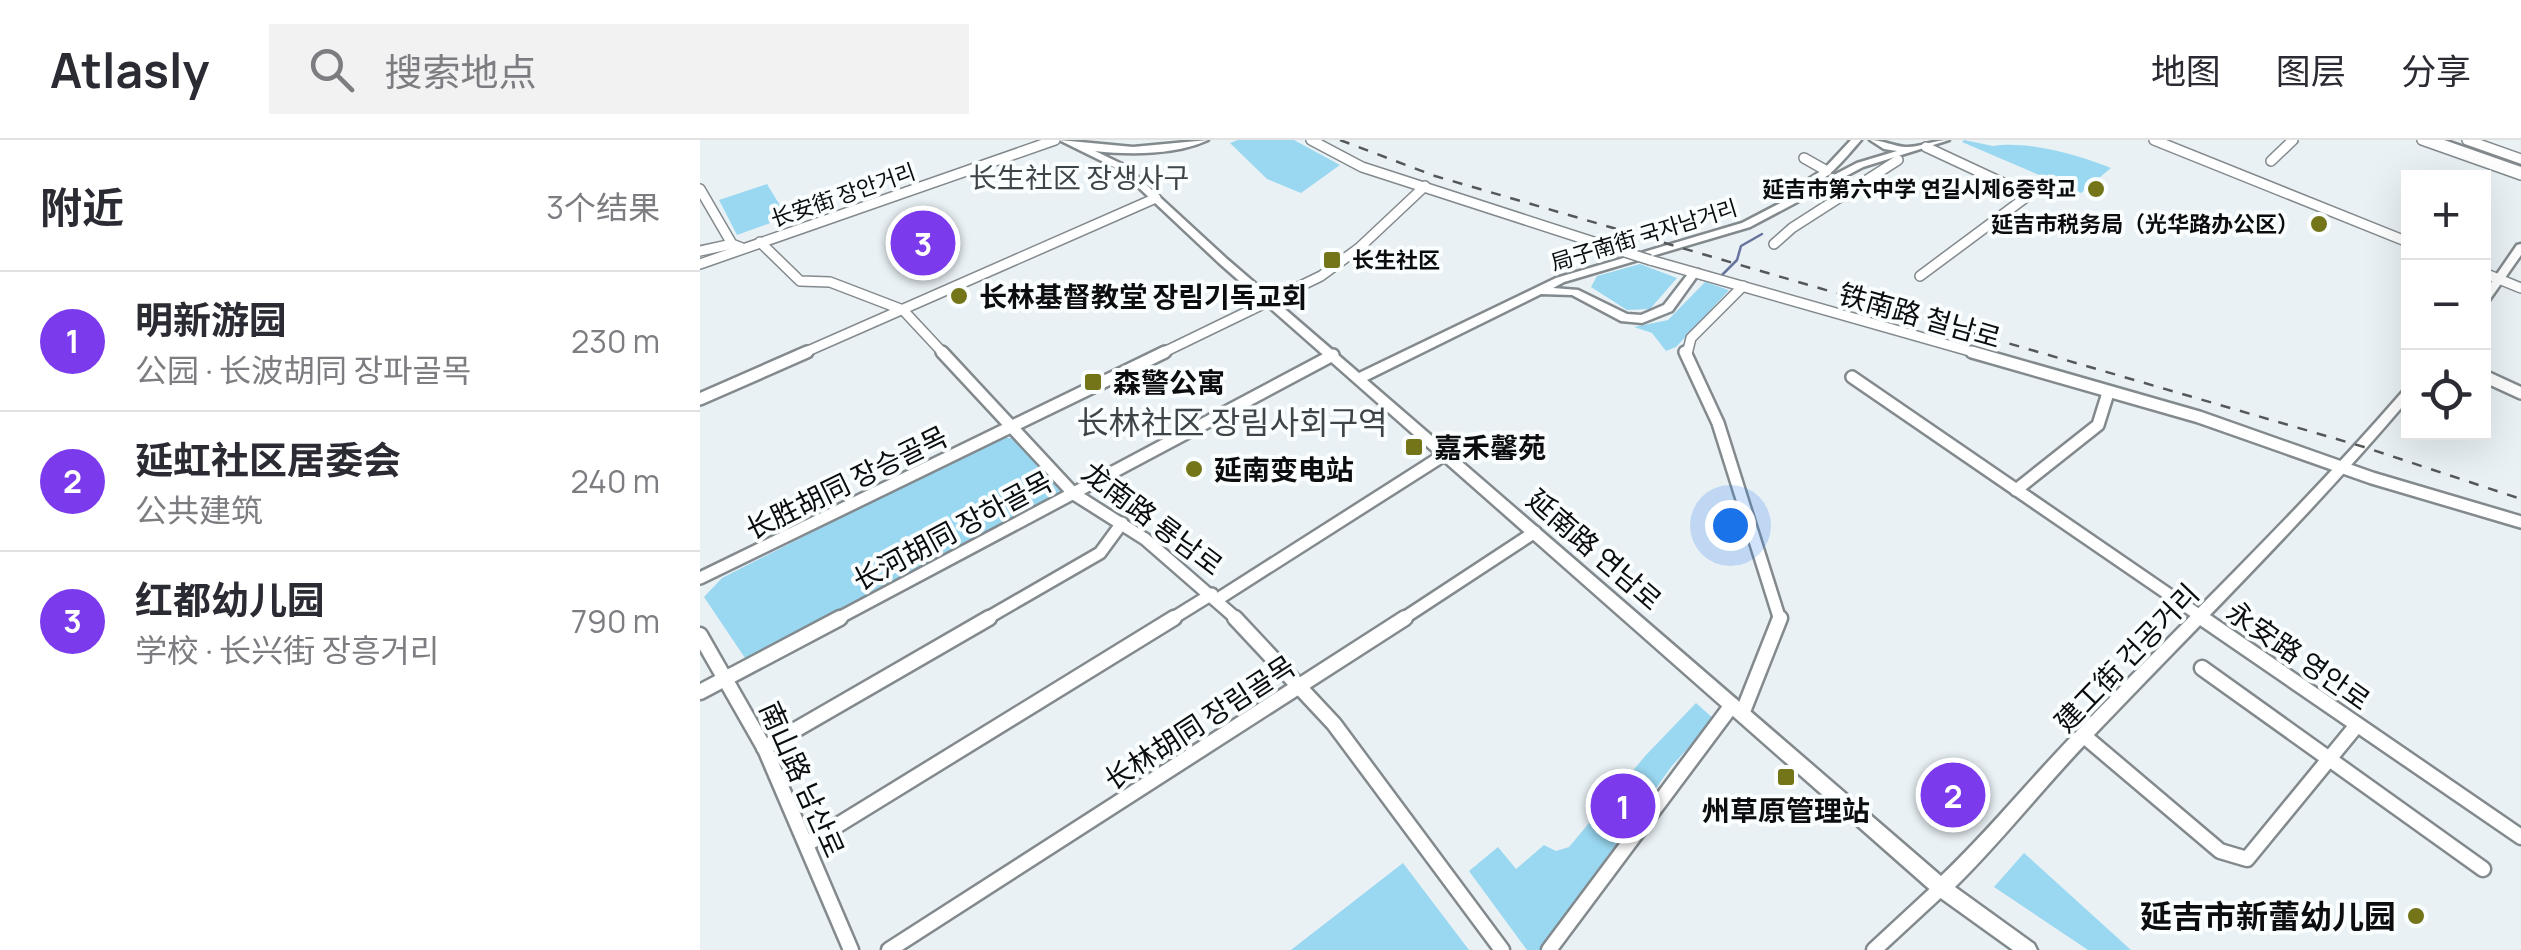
<!DOCTYPE html>
<html lang="zh">
<head>
<meta charset="utf-8">
<style>
	:root { --surface:#fff; --page:#f2f2f3; --text:#2b2b33; --muted:#7c7c81; --line:#e1e1e2; --accent:#7c3aed }
	body { margin:0; font-family:Manrope,"Noto Sans SC","Noto Sans KR",sans-serif; background:var(--page); color:var(--text) }
	.controls { position:absolute; right:30px; top:30px; display:grid; overflow:hidden; border-radius:0px; box-shadow:0 10px 40px #0002 }
	.controls button { width:90px; height:90px; display:grid; place-items:center; padding:0; border:0; border-bottom:2px solid var(--line); background:var(--surface); color:var(--text); font:50px sans-serif }
	.you { position:absolute; left:1030px; top:385px; width:35px; height:35px; margin:-25px; border:8px solid #fff; border-radius:50%; background:#1a73e8; box-shadow:0 0 0 15px #1a73e833 }
	.badge { display:grid; place-items:center; width:65px; height:65px; border-radius:50%; background:var(--accent); color:#fff; font-size:32px; font-weight:700 }
	.pin { position:absolute; translate:-50% -50%; border:5px solid #fff; box-shadow:0 2px 10px #0006 }
	.list { margin:0; padding:0; list-style:none }
	h2 { display:flex; justify-content:space-between; align-items:center; height:130px; margin:0; padding:0 40px; font-size:42px }
	h2 small { font-size:32px; font-weight:400; color:var(--muted) }
	.list li { display:grid; grid-template-columns:65px 1fr auto; gap:30px; align-items:center; box-sizing:border-box; height:140px; padding:0 40px; border-top:2px solid var(--line) }
	.list b { display:block; font-size:38px; white-space:nowrap }
	.list p { margin:0; font-size:32px; white-space:nowrap; color:var(--muted) }
	.list em { font-size:32px; font-style:normal; color:var(--muted) }
	.icon { flex:none; width:55px; height:55px; fill:none; stroke:currentColor; stroke-width:2; stroke-linecap:round; stroke-linejoin:round }
	.map { position:relative; flex:none; width:1821px; height:810px; overflow:hidden }
	header { display:flex; align-items:center; gap:60px; box-sizing:border-box; height:140px; padding:0 50px; background:var(--surface); border-bottom:2px solid var(--line) }
	header strong { font-size:48px }
	nav { display:flex; gap:55px; margin-inline-start:auto; font-size:35px }
	.search { width:700px; height:90px; background:var(--page); display:flex; align-items:center; gap:25px; box-sizing:border-box; padding:0 35px; border-radius:0px; color:var(--muted); font-size:38px }
	main { display:flex }
	aside { flex:1; background:var(--surface) }
	.map>svg:first-child { display:block }
	.green { fill:#9ad8f1 }
	.lines { fill:none; stroke-linecap:round; stroke-linejoin:round }
	.stream { stroke:#66739d; stroke-width:2.5 }
	.minor-far2-casing { stroke:#838a8e; stroke-width:12 }
	.minor-far1-casing { stroke:#838a8e; stroke-width:16 }
	.minor-casing { stroke:#838a8e; stroke-width:19 }
	.major-casing { stroke:#838a8e; stroke-width:5 }
	.minor-far2 { stroke:#fff; stroke-width:9 }
	.minor-far1 { stroke:#fff; stroke-width:11 }
	.minor { stroke:#fff; stroke-width:14 }
	.major { fill:#fff; fill-rule:evenodd }
	.rail { stroke:#54585a; stroke-width:2.5; stroke-dasharray:10 10; stroke-linecap:butt }
	.minor-bridge-casing { stroke:#838a8e; stroke-width:12; stroke-linecap:butt }
	.minor-bridge { stroke:#fff; stroke-width:9 }
	.poi-dot { fill:#747419; stroke:#fafeff; stroke-width:4 }
	.labels { text-anchor:middle; dominant-baseline:central; stroke-width:8; stroke-linejoin:round; paint-order:stroke }
	.far-poi-label { font-size:22px; font-weight:bold; fill:#0b0d0e; stroke:#fafeff; text-anchor:end }
	.far-street-label { font-size:22px; fill:#0b0d0e; stroke:#fafeff }
	.far-quarter-label { font-size:28px; fill:#3e4548; stroke:#fafeff }
	.poi-label { font-size:28px; font-weight:bold; fill:#0b0d0e; stroke:#fafeff; text-anchor:start }
	.street-label { font-size:28px; fill:#0b0d0e; stroke:#fafeff }
	.quarter-label { font-size:32px; fill:#3e4548; stroke:#fafeff }
	.near-poi-label { font-size:32px; font-weight:bold; fill:#0b0d0e; stroke:#fafeff; text-anchor:end }
</style>
</head>
<body>
<header>
<strong>Atlasly</strong>
<div class="search"><svg class="icon" aria-label="search" viewBox="0 0 24 24"><circle cx="10" cy="10" r="6"/><path d="M15 15l6 6"/></svg>搜索地点</div>
<nav><a>地图</a><a>图层</a><a>分享</a></nav>
</header>
<main>
<aside>
<h2>附近<small>3个结果</small></h2>
<ul class="list">
<li><span class="badge">1</span><div><b>明新游园</b><p>公园 · 长波胡同 장파골목</p></div><em>230 m</em></li>
<li><span class="badge">2</span><div><b>延虹社区居委会</b><p>公共建筑</p></div><em>240 m</em></li>
<li><span class="badge">3</span><div><b>红都幼儿园</b><p>学校 · 长兴街 장흥거리</p></div><em>790 m</em></li>
</ul>
</aside>
<div class="map">
<svg width="1821" height="810" viewBox="0 0 1821 810">
	<rect width="100%" height="100%" fill="#e9f1f5"/>
	<g class="green">
		<path d="M538,0H594L640,25L601,53L567,39L530,3Z"/>
		<path d="M1264,0L1293,6C1326,0 1379,15 1411,28L1381,53L1262,2Z"/>
		<path d="M67,44L87,77L37,95L19,60Z"/>
		<path d="M940,124L977,138L950,169L927,170L891,147L897,136Z"/>
		<path d="M1005,142L1029,150L976,207L966,211L952,193L934,187L968,180Z"/>
		<path d="M297,298H315L348,339L363,350L357,360L47,521L4,457L22,438Z"/>
		<path d="M996,563L1014,579L971,627L841,810H827L769,731L798,707L816,729L844,705L856,711L869,707L946,615Z"/>
		<path d="M1324,713L1431,810H1388L1294,747Z"/>
		<path d="M703,723L769,810H591Z"/>
	</g>
	<g class="lines">
		<path class="stream" d="M1019,138L1037,120L1041,106L1062,94"/>
		<g class="minor-far2-casing">
			<g id="minor-far2">
				<path d="M611,0L662,27L909,107"/>
				<path d="M1454,0L1708,102"/>
				<path d="M1722,0L1821,35"/>
				<path d="M1767,0L1821,19"/>
				<path d="M1104,18L1127,31"/>
				<path d="M1571,21L1593,0"/>
				<path d="M0,49L32,104L42,108"/>
				<path d="M60,102L100,141L130,142L203,170L244,214"/>
				<path d="M1074,104L1092,88L1198,20"/>
				<path d="M0,111L32,104"/>
				<path d="M950,120L1280,214"/>
				<path d="M0,124L355,0"/>
				<path d="M1784,133L1821,148"/>
				<path d="M1220,136L1329,55L1226,7"/>
				<path d="M101,214L456,58"/>
				<path d="M460,214L621,136L659,108L725,46"/>
				<path d="M987,214L991,198L1043,146"/>
			</g>
		</g>
		<g class="minor-far1-casing">
			<g id="minor-far1">
				<path d="M242,212L374,354L445,399L538,480"/>
				<path d="M985,212L1018,283L1080,480"/>
				<path d="M1272,212L1499,277L1672,338L1821,382"/>
				<path d="M1784,236L1821,253"/>
				<path d="M1152,237L1506,480"/>
				<path d="M0,259L107,212"/>
				<path d="M1316,350L1398,285L1408,253"/>
				<path d="M0,438L465,212"/>
				<path d="M518,459L744,315"/>
				<path d="M135,480L633,215"/>
				<path d="M284,480L400,413L422,383"/>
				<path d="M470,480L512,454"/>
				<path d="M701,480L835,392"/>
			</g>
		</g>
		<g class="minor-casing">
			<g id="minor">
				<path d="M535,478L634,584L802,810"/>
				<path d="M1502,478L1821,697"/>
				<path d="M0,495L65,609L151,810"/>
				<path d="M1502,528L1783,729"/>
				<path d="M0,552L140,478"/>
				<path d="M1042,574L1080,478"/>
				<path d="M1383,595L1520,711L1547,719L1657,585"/>
				<path d="M64,608L289,478"/>
				<path d="M107,704L474,478"/>
				<path d="M189,810L705,478"/>
				<path d="M849,810L1032,565"/>
				<path d="M1174,810L1241,748"/>
			</g>
		</g>
		<g class="major-casing">
			<g id="major">
				<path d="M359,0L433,7L508,0C476,15 430,15 395,11L426,26L527,119L659,233L856,138L1042,83L1157,23L1197,11L1184,9L1170,0C1183,0 1192,6 1205,7C1218,8 1234,0 1249,0L1163,27L1050,87L864,142L853,148L878,150L927,174L941,175L964,165L991,130H999L1000,132L972,171L942,183L921,181L872,155L841,154L667,240L1241,736C1291,689 1333,635 1382,586C1490,475 1602,368 1704,250L1708,249V260C1609,377 1500,484 1394,595C1346,644 1304,699 1255,747L1334,804L1337,810H1313L1235,754L519,123L420,30Z"/>
				<path d="M1151,0H1161C1145,18 1125,45 1101,48V44L1124,29Z"/>
				<path d="M1730,0H1744L1821,27V33Z"/>
				<path d="M1821,104V115L1788,162L1784,163V153L1817,105Z"/>
			</g>
		</g>
		<use href="#minor-far2" class="minor-far2"/>
		<use href="#minor-far1" class="minor-far1"/>
		<use href="#minor" class="minor"/>
		<use href="#major" class="major"/>
		<path class="rail" d="M640,0L735,36L1664,307L1821,359"/>
		<g class="minor-bridge-casing">
			<path id="minor-bridge" d="M909,107L950,120"/>
		</g>
		<use href="#minor-bridge" class="minor-bridge"/>
	</g>
	<g class="poi-dot">
		<circle cx="1396" cy="49" r="10"/>
		<circle cx="1619" cy="84" r="10"/>
		<rect x="622" y="110" width="20" height="20" rx="5"/>
		<circle cx="259" cy="156" r="10"/>
		<rect x="383" y="232" width="20" height="20" rx="5"/>
		<rect x="704" y="297" width="20" height="20" rx="5"/>
		<circle cx="494" cy="329" r="10"/>
		<rect x="1076" y="627" width="20" height="20" rx="5"/>
		<circle cx="1716" cy="776" r="10"/>
	</g>
	<g class="labels">
		<g class="far-poi-label">
			<text x="1376" y="49">延吉市第六中学 연길시제6중학교</text>
			<text x="1599" y="84">延吉市税务局（光华路办公区）</text>
			<text x="652" y="120" text-anchor="start">长生社区</text>
		</g>
		<g class="far-street-label">
			<text transform="translate(143 55) rotate(-19)">长安街 장안거리</text>
			<text transform="translate(944 95) rotate(-17)">局子南街 국자남거리</text>
		</g>
		<g class="far-quarter-label">
			<text x="379" y="37">长生社区 장생사구</text>
		</g>
		<g class="poi-label">
			<text x="279" y="156">长林基督教堂 장림기독교회</text>
			<text x="413" y="242">森警公寓</text>
			<text x="734" y="307">嘉禾馨苑</text>
			<text x="514" y="329">延南变电站</text>
			<text x="1086" y="670" text-anchor="middle">州草原管理站</text>
		</g>
		<g class="street-label">
			<text transform="translate(1220 175) rotate(16)">铁南路 철남로</text>
			<text transform="translate(146 342) rotate(-26)">长胜胡同 장승골목</text>
			<text transform="translate(453 378) rotate(37)">龙南路 룡남로</text>
			<text transform="translate(252 390) rotate(-28)">长河胡同 장하골목</text>
			<text transform="translate(895 409) rotate(41)">延南路 연남로</text>
			<text transform="translate(1599 515) rotate(35)">永安路 영안로</text>
			<text transform="translate(1426 517) rotate(-46)">建工街 건공거리</text>
			<text transform="translate(499 582) rotate(-33)">长林胡同 장림골목</text>
			<text transform="translate(103 639) rotate(66)">南山路 남산로</text>
		</g>
		<g class="quarter-label">
			<text x="532" y="282">长林社区 장림사회구역</text>
		</g>
		<g class="near-poi-label">
			<text x="1696" y="776">延吉市新蕾幼儿园</text>
		</g>
	</g>
</svg>
<div class="controls">
<button>+</button>
<button>−</button>
<button><svg class="icon" aria-label="locate" viewBox="0 0 24 24"><circle cx="12" cy="12" r="6"/><path d="M12 2v4M12 18v4M2 12h4M18 12h4"/></svg></button>
</div>
<div class="you"></div>
<div class="pin badge" style="left:923px;top:666px">1</div>
<div class="pin badge" style="left:1253px;top:655px">2</div>
<div class="pin badge" style="left:223px;top:103px">3</div>
</div>
</main>
</body>
</html>
